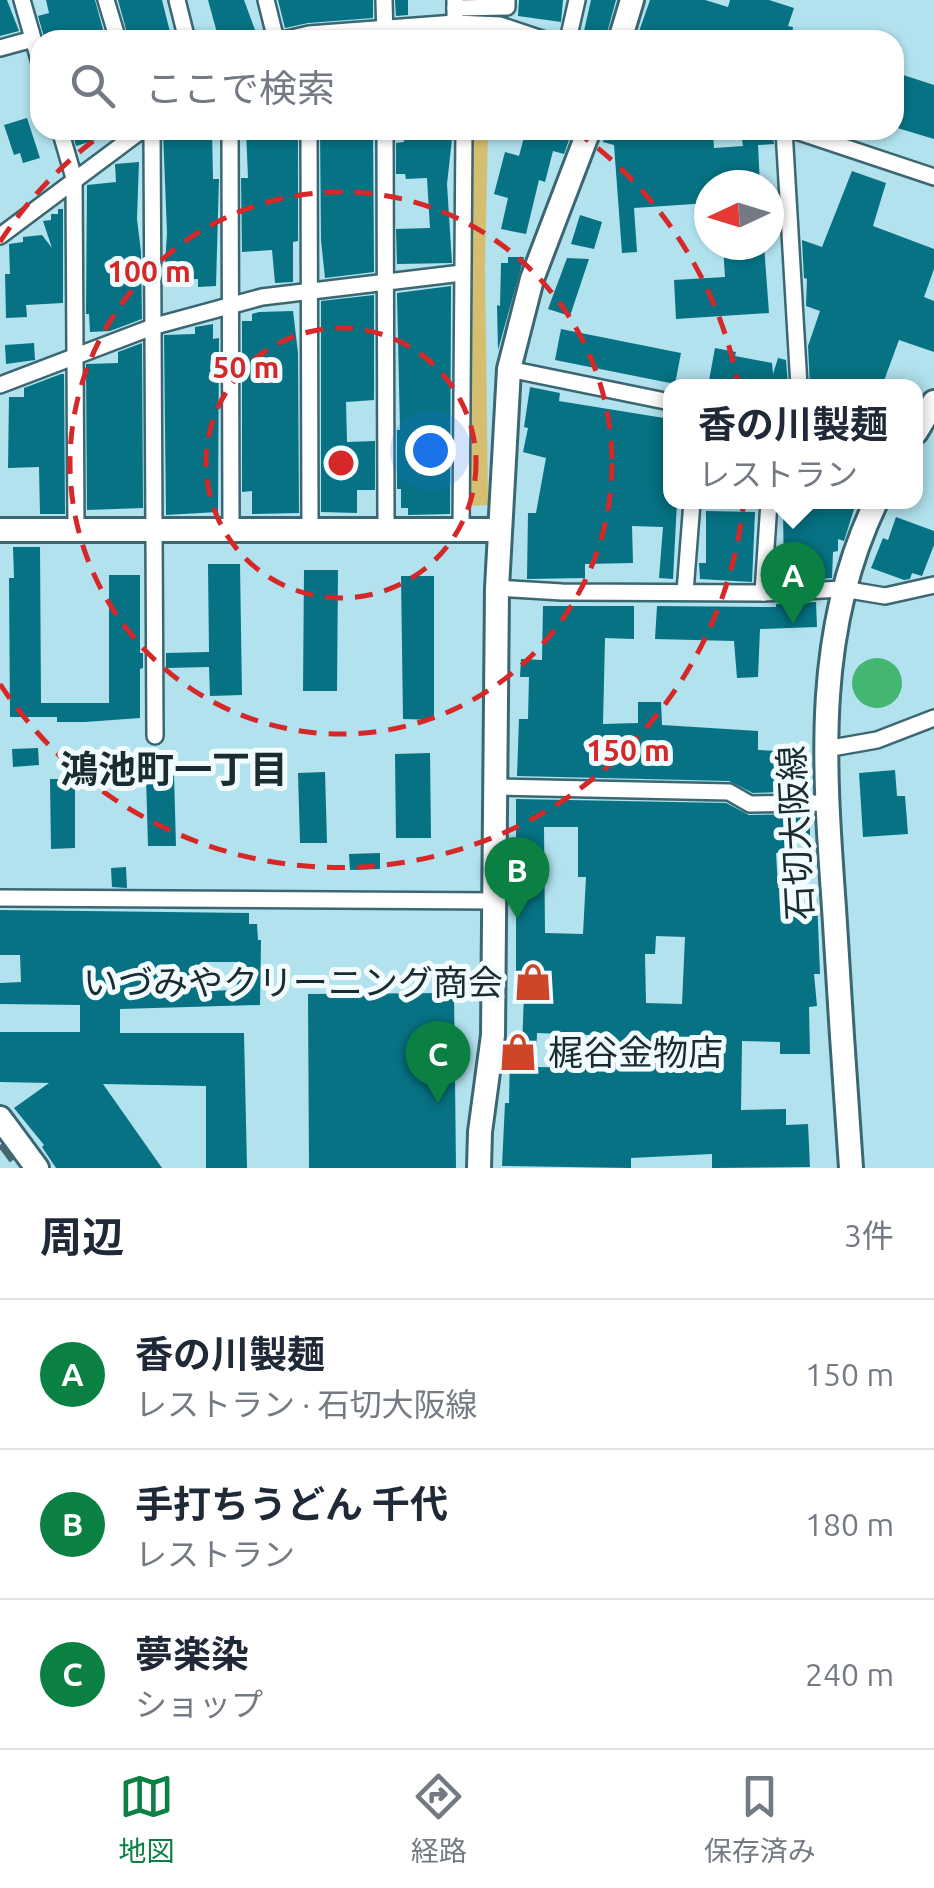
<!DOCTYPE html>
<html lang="ja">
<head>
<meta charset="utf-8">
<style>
	:root { --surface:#fff; --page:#f6f6f7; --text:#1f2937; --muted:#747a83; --line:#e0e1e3; --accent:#0b8043 }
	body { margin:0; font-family:Ubuntu,"Noto Sans JP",sans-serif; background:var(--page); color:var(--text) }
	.compass { position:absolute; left:694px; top:170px; width:90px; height:90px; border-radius:50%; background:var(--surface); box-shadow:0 2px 8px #0004; rotate:266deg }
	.you { position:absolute; left:430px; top:450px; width:35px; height:35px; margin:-25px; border:8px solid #fff; border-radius:50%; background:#1a73e8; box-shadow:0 0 0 15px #1a73e833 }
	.badge { display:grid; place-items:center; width:65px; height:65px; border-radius:50%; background:var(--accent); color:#fff; font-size:32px; font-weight:700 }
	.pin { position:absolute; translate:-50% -82px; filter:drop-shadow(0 2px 5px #0008) }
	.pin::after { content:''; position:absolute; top:52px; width:35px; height:30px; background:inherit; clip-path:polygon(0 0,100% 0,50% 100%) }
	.popup { position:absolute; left:663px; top:379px; width:260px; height:130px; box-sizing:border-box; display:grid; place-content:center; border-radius:20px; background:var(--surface); filter:drop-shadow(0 2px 8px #0005); font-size:32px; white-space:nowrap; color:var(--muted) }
	.popup b { font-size:38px; color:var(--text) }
	.popup::after { content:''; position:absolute; left:50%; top:100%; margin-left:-20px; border:20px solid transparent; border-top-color:var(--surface) }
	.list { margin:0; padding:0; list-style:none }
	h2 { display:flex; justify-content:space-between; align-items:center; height:130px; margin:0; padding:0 40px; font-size:42px }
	h2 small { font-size:32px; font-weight:400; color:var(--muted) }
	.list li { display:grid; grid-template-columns:65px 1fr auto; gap:30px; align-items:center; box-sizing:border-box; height:150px; padding:0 40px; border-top:2px solid var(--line) }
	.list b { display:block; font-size:38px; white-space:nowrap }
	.list p { margin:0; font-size:32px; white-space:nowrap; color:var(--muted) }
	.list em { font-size:32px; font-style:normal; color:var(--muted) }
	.icon { flex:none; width:55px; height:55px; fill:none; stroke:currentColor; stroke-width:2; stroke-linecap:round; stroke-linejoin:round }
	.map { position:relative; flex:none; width:934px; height:1168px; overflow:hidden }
	.search { position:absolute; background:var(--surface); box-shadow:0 2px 8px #0004; left:30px; right:30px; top:30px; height:110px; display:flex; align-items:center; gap:25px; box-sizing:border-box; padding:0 35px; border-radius:30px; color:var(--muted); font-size:38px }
	.sheet { height:580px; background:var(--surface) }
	nav { display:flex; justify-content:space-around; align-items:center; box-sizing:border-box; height:140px; border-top:2px solid var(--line); background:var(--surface); font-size:28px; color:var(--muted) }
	nav a { display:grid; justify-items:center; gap:5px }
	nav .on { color:var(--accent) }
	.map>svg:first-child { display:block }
	.green { fill:#d5be6f }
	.water { fill:#43b671 }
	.building { fill:#067283; fill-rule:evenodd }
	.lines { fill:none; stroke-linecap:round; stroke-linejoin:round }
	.street-casing { stroke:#3a6772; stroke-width:20 }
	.secondary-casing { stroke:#3a6772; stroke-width:28 }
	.street { stroke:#fff; stroke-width:15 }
	.secondary { stroke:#fff; stroke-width:22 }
	.rail { stroke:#49666d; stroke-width:5; stroke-dasharray:20 10; stroke-linecap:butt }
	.ring { fill:none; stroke:#d62828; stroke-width:5; stroke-dasharray:18 12 }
	.labels { text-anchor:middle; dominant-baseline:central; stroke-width:10; stroke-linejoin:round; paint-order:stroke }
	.street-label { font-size:35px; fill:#192c31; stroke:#f2fcfe }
	.poi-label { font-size:35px; fill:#192c31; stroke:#f2fcfe; text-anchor:end }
	.neighbourhood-label { font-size:38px; font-weight:bold; fill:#192c31; stroke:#f2fcfe }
	.centre { fill:#d62828; stroke:#f2fcfe; stroke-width:5 }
	.ring-label { font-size:30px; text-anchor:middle; font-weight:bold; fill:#d62828; stroke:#f2fcfe; stroke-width:10; stroke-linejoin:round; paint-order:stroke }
</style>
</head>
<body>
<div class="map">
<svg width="934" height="1168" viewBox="0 0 934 1168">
	<rect width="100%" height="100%" fill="#b1e2ee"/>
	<path class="green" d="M467,130H488L485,265L488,505L469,506Z"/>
	<circle class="water" cx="877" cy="683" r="25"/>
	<g class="building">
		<path d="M0,0H7L19,31L0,36Z"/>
		<path d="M46,0H95L105,37L96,40H45L38,16L49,13Z"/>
		<path d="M118,0H162L172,40H129Z"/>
		<path d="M208,0H244L255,30L247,33L249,40H219Z"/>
		<path d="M278,0H373V18L308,23L285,28Z"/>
		<path d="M395,0H408V15L396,16Z"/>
		<path d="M519,0H563L561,22L518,16Z"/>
		<path d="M591,0H616L605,40H582Z"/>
		<path d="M650,0H705L728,7L730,0H769L794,8L788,26L793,27L791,40H636Z"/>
		<path d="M894,72L934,85V139L894,127Z"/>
		<path d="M27,118L40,158L23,163L20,153L14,155L4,125Z"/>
		<path d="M72,130H118V133L76,146Z"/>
		<path d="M173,130H212L213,179H219L216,286L198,287V279L164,280L167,233L163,132Z"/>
		<path d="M246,130H298V241L293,242V282L275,283L272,250L242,252L241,178H248Z"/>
		<path d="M320,130H373L374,272L325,278L321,240Z"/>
		<path d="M404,130H453L447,184L452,263L397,264L396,229L430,228L427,178L406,179L405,174H396V143L404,142Z"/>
		<path d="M526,130L569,140L564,154L553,151L545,182L539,180L526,234L501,229L508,198L494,194L505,152L519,156Z"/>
		<path d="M606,130H713L714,148L743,146L741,133L751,130L773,138L774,144L758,145L760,185H709V203L634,208L637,252L622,253L614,145L603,142Z"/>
		<path d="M139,162L137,219L141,252L142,319L110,331L90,332L89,314H86L87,185L116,182L115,164Z"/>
		<path d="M852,171L886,183L873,226L934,249V269L924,297L934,301V352L899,340L882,386H810L808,346L820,311L806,306L807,279L804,278L802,240L822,247Z"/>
		<path d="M58,209H63V303L26,305L27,317L6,318L5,274H10L9,244L23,242V237L42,235L52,248L43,221L51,220V214H58Z"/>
		<path d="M580,215L602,222L594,249L571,244Z"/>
		<path d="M723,245H764L769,313L676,319L674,280L725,277Z"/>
		<path d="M508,257H524L498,350L497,305L500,306L501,263H508Z"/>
		<path d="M567,258L589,259L570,316L548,309Z"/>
		<path d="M451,286L450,514L408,515V508H401V489H397V430H400L397,293Z"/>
		<path d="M374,295V400L346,402L347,442L375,441V490H357V513L321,512V301Z"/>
		<path d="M293,311L298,353L299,513L252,514V491L242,492V321H252V314L259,312Z"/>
		<path d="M213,324V339L219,338L218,512L166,515L164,335L195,334V327Z"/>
		<path d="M561,329L681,353L675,384L555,360Z"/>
		<path d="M34,343L35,360L6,364L5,345Z"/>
		<path d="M142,343L143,508L87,510L86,364L118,363V352Z"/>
		<path d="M715,348L736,352L735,356L772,363L773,374L778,358L786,360L788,386H708Z"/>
		<path d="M61,374H64L65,514H40L39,467L8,468L9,397H24V388Z"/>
		<path d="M530,387L560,393L559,401L670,419V502H677L673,579L659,578L663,527L632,526L633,563L585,564V578L527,579L528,513H536L546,458L523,452L528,428L524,427Z"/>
		<path d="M856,503L844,541L838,539V551L833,552L832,578L784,581L783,506Z"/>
		<path d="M706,511L755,512L752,582L700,579L699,563H706Z"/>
		<path d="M896,517L934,531V545L922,576L912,573L910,579L904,580L871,568L883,538L888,540Z"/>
		<path d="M13,547H40L41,703H109V575H140V653H143V668L140,669V718L85,722H57V717H10L9,578H14Z"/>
		<path d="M208,564H240L242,695L210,696L209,667L166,668V653L209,652Z"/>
		<path d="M304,570H338L337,691H303Z"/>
		<path d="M401,576H434V720L403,719Z"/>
		<path d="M816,602L817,627L760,629L758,677L737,678L734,641L655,639L657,606L776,607V604Z"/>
		<path d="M543,606H634V639L605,638L603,724L638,723V702H661L662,725L758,731V750L778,751L777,792L753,793L729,781L517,776L519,719H528L529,677H520L521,659L542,660Z"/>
		<path d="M38,748L39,765L13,767L12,749Z"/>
		<path d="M430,753L431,838H396L395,754Z"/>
		<path d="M895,770L897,796H905L908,834L863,837L859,773Z"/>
		<path d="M325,772L327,843H300L298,773Z"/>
		<path d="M174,775L176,846H148L146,776Z"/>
		<path d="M50,779H75V848L51,849Z"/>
		<path d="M516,799L726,803L749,815L810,814V837H790L789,853H776L778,888L813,885L814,898H817L820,974H814L817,1006L809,1007L810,1054H780V1042L742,1041L741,1110L786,1109V1125L808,1124L810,1167L712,1168V1154L631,1158V1168L502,1166L505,1103H509L510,1050H522L524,993L516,992ZM544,827H578V877H586L583,934L545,933ZM656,936L685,937L682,1004L646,1003L645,954H655ZM537,1033L590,1035L589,1068L536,1067Z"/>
		<path d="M380,853V869L350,870L349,854Z"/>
		<path d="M126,867L127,888L112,887L111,868Z"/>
		<path d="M0,910L249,913V924H257L258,940H261L260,1005L120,1009V1033H244L247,1168H206V1086L103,1084L162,1168H56L42,1147L44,1145L14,1108L49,1083L0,1082V1032H80V1005L0,1004V983L21,982L20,955H0ZM206,962H236L237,990L207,991Z"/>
		<path d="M454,993L456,1168H309L308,994Z"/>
	</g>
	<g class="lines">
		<g class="street-casing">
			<g id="street">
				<path d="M22,0L40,63"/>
				<path d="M106,0L118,40"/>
				<path d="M177,0L187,40"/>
				<path d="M266,0L276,40"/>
				<path d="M384,0L385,40"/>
				<path d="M455,0V23L500,25L545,40"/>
				<path d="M455,8L507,7V0"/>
				<path d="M283,40L309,34L455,23L464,40"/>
				<path d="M568,40L577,0"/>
				<path d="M0,48L33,39"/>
				<path d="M60,130L74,178L76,530"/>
				<path d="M152,130L155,736"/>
				<path d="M230,130L231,530"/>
				<path d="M309,130L310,530"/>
				<path d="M385,130L386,530"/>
				<path d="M784,130L799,386"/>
				<path d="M793,130L934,177"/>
				<path d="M0,236L142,130"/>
				<path d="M509,369L670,402"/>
				<path d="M0,385L155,326L262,297L462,273"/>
				<path d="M461,531L464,130"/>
				<path d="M497,588L562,592L763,593L843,589L885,596L934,585"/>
				<path d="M685,592L692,502"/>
				<path d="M763,593L769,502"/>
				<path d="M826,749L877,740L934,718"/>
				<path d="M495,787L729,792L750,804L828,803"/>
				<path d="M0,898L495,901"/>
			</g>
		</g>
		<g class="secondary-casing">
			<g id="secondary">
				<path d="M620,40L632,0"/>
				<path d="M916,432L934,402"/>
				<path d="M0,530H500"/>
				<path d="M0,1118L37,1168"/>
				<path d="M479,1168L480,1132L493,1035L497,588L509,369L532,279L589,130"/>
				<path d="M851,1168C845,1081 839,995 834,908C824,767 813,633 876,502"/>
			</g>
		</g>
		<use href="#street" class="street"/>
		<use href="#secondary" class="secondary"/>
		<path class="rail" d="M0,1145L17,1168"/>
	</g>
	<g class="ring">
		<circle cx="341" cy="463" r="135"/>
		<circle cx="341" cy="463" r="271"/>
		<path d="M0 242A406 406 0 0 1 108 130M574 130A406 406 0 1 1 0 684"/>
	</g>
	<defs>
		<g id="shop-bare" transform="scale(3)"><path d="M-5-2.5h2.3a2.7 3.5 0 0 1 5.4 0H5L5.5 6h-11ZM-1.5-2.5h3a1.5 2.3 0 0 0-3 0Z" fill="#cf4528" stroke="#f2fcfe" stroke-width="2.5" paint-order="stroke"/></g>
	</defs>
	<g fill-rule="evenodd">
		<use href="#shop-bare" x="533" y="982"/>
		<use href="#shop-bare" x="518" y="1052"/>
	</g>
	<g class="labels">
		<g class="street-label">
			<text transform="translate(795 833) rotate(-93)">石切大阪線</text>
		</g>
		<g class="poi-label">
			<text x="503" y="982">いづみやクリーニング商会</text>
			<text x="548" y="1052" text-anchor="start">梶谷金物店</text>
		</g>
		<g class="neighbourhood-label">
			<text x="174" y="769">鴻池町一丁目</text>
		</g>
	</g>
	<circle cx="341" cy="463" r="15" class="centre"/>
	<g class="ring-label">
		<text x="149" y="282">100 m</text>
		<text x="246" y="378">50 m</text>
		<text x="628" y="761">150 m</text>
	</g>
</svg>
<svg class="compass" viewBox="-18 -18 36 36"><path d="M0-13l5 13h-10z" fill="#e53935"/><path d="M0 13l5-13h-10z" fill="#747a83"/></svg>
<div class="you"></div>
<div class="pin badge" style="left:793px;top:624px">A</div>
<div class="popup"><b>香の川製麺</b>レストラン</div>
<div class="pin badge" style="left:517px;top:919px">B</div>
<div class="pin badge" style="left:438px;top:1103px">C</div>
<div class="search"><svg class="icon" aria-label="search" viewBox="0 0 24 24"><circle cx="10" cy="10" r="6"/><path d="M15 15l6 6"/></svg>ここで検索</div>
</div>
<section class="sheet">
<h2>周辺<small>3件</small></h2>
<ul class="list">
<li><span class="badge">A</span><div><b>香の川製麺</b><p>レストラン · 石切大阪線</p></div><em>150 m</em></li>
<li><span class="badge">B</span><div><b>手打ちうどん 千代</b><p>レストラン</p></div><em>180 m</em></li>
<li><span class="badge">C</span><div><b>夢楽染</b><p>ショップ</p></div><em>240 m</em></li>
</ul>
</section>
<nav>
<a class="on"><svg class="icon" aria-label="map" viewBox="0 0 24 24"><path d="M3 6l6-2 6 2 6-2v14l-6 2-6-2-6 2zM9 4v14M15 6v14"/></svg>地図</a>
<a><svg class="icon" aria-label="directions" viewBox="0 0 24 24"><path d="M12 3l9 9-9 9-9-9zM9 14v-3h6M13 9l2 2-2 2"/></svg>経路</a>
<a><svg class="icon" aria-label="saved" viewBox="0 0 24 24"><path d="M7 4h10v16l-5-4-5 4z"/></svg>保存済み</a>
</nav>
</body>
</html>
